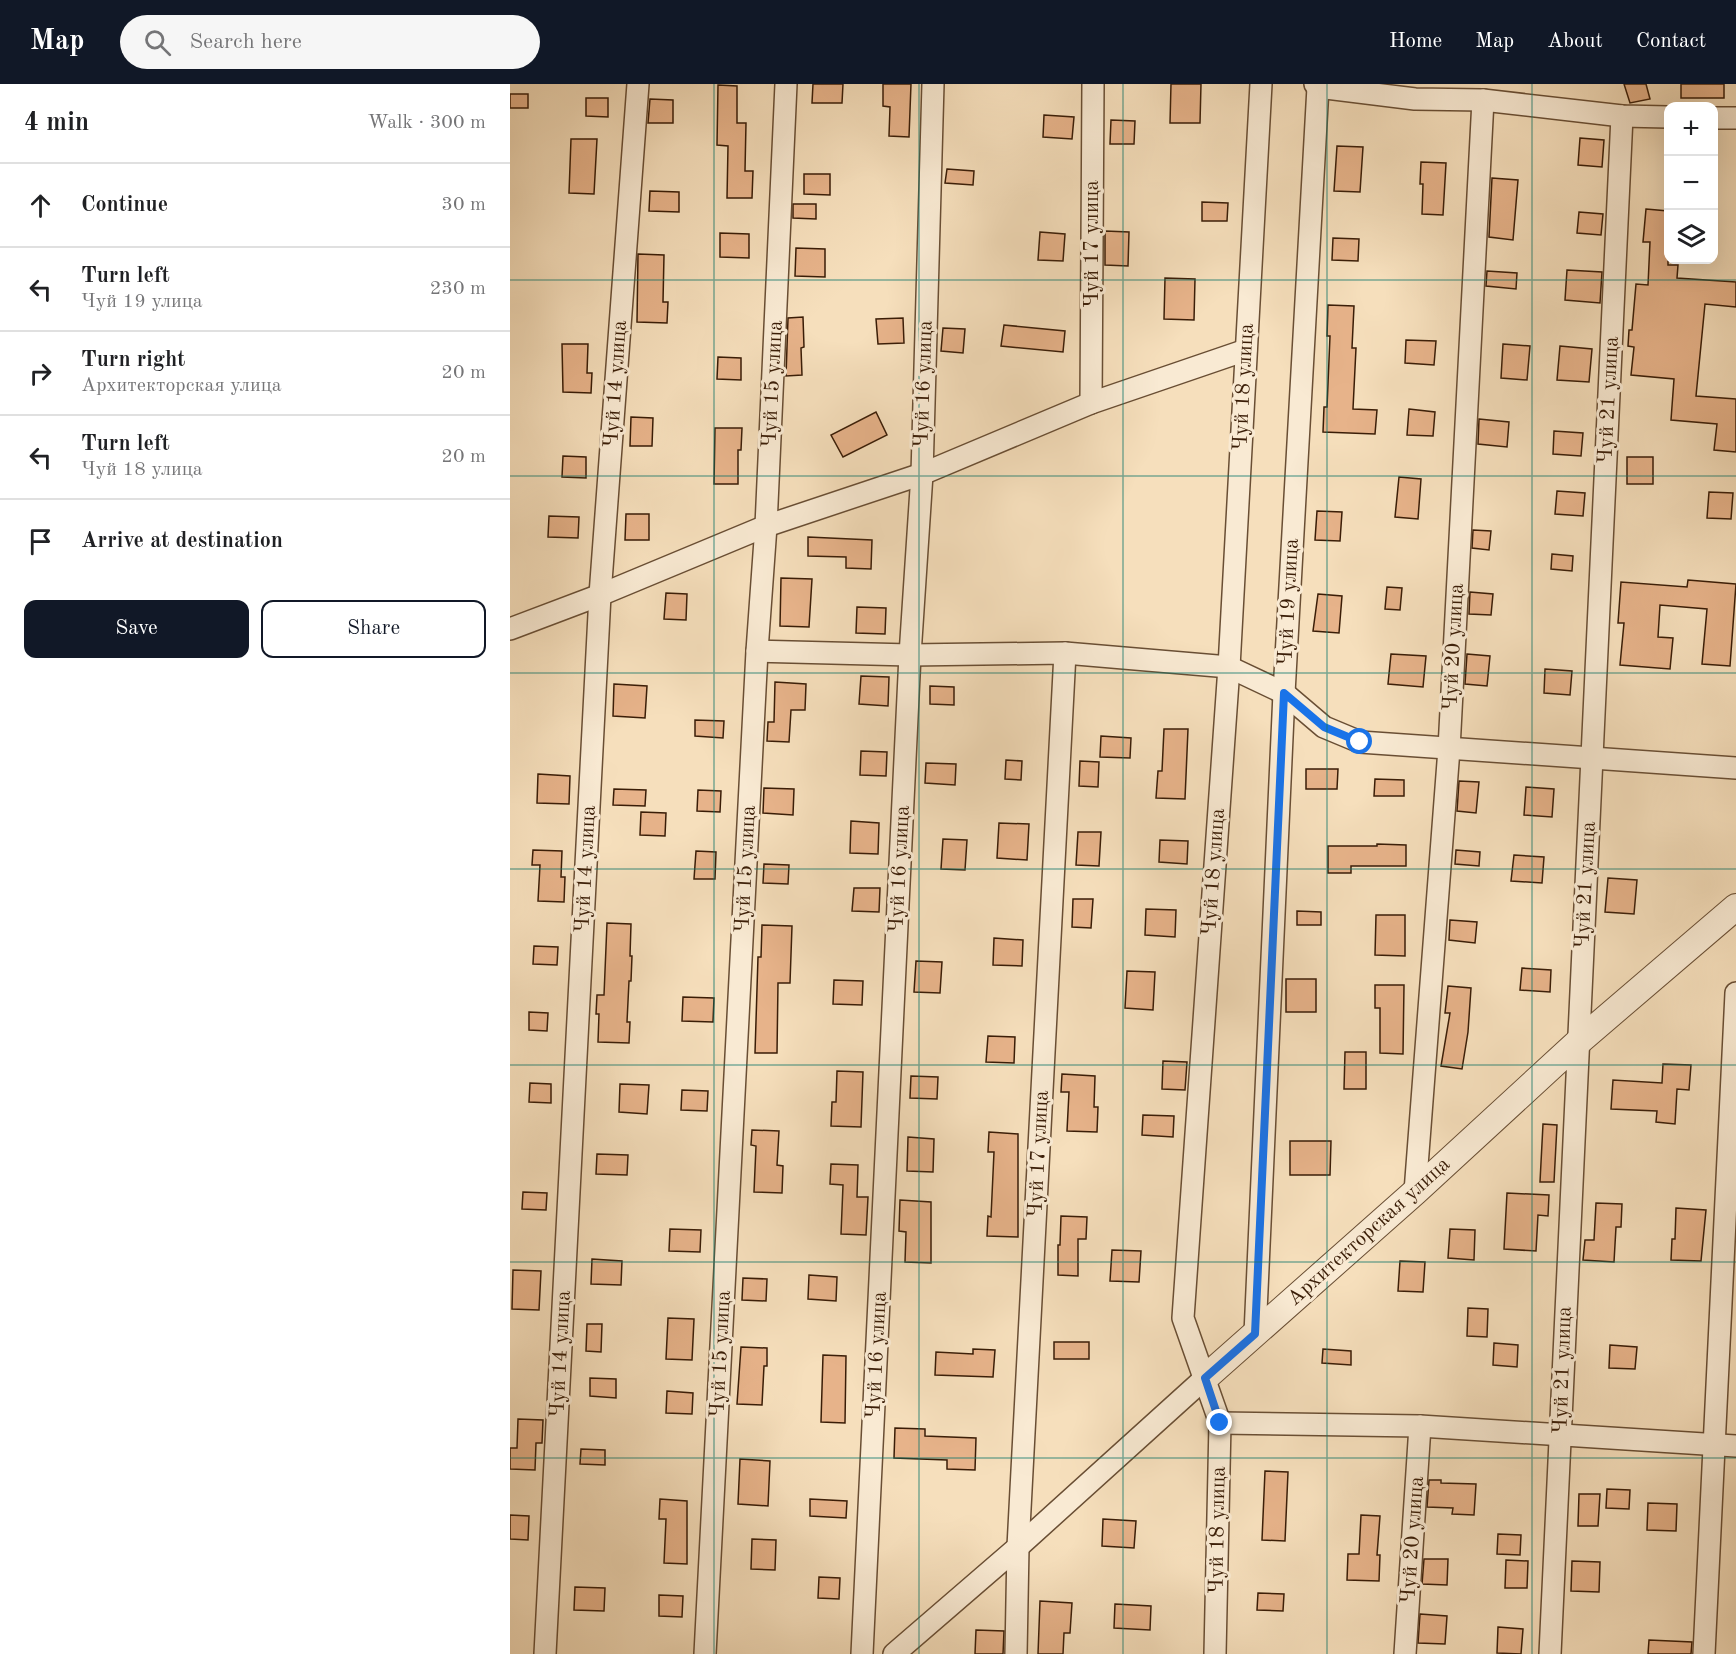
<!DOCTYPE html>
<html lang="en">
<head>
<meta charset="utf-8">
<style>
	:root { --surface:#fff; --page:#f6f6f6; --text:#202124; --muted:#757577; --line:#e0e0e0; --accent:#111827 }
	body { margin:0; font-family:"Old Standard TT",serif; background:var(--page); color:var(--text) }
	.controls { position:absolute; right:18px; top:18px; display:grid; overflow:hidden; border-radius:12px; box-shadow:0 6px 24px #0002 }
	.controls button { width:54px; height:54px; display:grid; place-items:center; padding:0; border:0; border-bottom:2px solid var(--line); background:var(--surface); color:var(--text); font:30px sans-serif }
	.stop { position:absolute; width:18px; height:18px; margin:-14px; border:4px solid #1a73e8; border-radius:50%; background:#fff }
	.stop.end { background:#1a73e8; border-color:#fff; box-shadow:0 2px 6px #0008 }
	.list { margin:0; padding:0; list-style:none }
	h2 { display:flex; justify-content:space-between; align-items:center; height:78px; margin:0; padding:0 24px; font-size:26px }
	h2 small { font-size:20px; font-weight:400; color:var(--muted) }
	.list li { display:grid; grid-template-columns:39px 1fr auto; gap:18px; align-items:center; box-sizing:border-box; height:84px; padding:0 24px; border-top:2px solid var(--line) }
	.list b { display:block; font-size:22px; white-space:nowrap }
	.list p { margin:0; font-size:20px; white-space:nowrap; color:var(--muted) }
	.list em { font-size:20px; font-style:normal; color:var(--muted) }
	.actions { display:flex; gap:12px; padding:18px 24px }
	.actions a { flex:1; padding:14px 0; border:2px solid var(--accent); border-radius:12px; text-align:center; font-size:21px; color:var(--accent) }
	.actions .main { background:var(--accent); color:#fff }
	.icon { flex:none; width:33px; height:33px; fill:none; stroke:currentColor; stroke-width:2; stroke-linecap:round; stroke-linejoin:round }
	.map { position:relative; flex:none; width:1226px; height:1570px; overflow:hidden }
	header { display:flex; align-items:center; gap:36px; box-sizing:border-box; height:84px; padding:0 30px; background:var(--accent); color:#fff }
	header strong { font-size:28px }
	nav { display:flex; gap:33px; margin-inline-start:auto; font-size:21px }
	.search { width:420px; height:54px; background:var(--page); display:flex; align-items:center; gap:15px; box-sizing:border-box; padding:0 21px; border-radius:33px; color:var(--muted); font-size:22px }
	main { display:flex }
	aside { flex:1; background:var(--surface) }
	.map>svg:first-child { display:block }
	.building { fill:#e7b38a; stroke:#3a1d07; stroke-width:1.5 }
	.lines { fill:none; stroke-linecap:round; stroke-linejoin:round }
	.minor-casing { stroke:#694e34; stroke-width:24 }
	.tertiary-casing { stroke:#694e34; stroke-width:28 }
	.minor { stroke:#f9ead3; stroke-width:21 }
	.tertiary { stroke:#f9ead3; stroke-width:26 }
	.route { stroke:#1a73e8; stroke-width:8 }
	.grid { fill:none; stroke:#0f766e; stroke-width:1.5; stroke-opacity:0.55 }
	.labels { text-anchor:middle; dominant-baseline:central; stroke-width:6; stroke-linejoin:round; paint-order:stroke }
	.street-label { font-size:21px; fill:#3a1d07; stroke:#f9ead3 }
</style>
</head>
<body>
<header>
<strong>Map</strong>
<div class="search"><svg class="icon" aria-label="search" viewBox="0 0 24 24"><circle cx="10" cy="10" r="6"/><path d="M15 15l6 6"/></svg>Search here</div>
<nav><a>Home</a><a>Map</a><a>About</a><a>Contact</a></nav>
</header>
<main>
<aside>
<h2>4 min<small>Walk · 300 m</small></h2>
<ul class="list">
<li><svg class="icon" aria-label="ahead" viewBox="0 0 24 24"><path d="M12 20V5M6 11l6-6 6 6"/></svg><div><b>Continue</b></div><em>30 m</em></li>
<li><svg class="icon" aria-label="left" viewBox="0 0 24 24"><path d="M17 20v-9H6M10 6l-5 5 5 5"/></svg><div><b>Turn left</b><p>Чуй 19 улица</p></div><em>230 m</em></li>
<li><svg class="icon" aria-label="right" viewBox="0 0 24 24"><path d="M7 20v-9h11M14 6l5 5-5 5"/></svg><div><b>Turn right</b><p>Архитекторская улица</p></div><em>20 m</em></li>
<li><svg class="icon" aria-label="left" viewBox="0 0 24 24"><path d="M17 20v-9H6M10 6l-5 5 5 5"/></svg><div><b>Turn left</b><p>Чуй 18 улица</p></div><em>20 m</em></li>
<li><svg class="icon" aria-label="arrive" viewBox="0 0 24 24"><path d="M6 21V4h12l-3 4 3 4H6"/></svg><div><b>Arrive at destination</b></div></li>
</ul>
<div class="actions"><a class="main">Save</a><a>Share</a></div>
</aside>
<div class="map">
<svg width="1226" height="1570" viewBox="0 0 1226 1570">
	<rect width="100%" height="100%" fill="#f6dfbc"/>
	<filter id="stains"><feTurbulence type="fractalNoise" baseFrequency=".00333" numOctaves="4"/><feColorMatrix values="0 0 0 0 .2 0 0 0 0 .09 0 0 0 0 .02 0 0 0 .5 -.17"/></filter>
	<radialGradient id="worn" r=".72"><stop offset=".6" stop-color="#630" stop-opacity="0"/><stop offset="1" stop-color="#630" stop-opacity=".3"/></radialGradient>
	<g class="building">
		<path d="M303,0H333L332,19H302Z"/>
		<path d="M373,0H401L399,53L379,52L380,23L373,22Z"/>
		<path d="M661,0H691L690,39H660Z"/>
		<path d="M1114,0H1136L1140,15L1120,19Z"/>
		<rect x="1171" y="0" width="43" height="14"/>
		<path d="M208,1L227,2V39H236L235,87H243L242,114H217L218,62L207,61Z"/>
		<rect x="0" y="10" width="18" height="14"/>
		<path d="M76,14H98V33L76,32Z"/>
		<path d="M140,15L163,16V39H138Z"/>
		<path d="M534,31L564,33L562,55L533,53Z"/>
		<path d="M601,36L625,37L624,60H600Z"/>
		<path d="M1070,54L1094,56L1092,83L1068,81Z"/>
		<path d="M61,55H87L84,110L59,109Z"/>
		<path d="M827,62L853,63L850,108L824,107Z"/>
		<path d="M911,78L936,79L933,131L912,130L913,100H910Z"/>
		<path d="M437,85L464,87L463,101L435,99Z"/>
		<path d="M294,90H320V111L294,110Z"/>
		<path d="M982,94L1008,96L1003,156L979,153Z"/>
		<path d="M140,107L169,108V128L139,127Z"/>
		<path d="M692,118L718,119L717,137H692Z"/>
		<path d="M283,120H306V135L283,134Z"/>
		<path d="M1136,125L1158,127V181H1168L1167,194L1226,198V223L1195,220L1186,312L1226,315V368L1204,366L1207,340L1161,336L1164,295L1121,291L1124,263L1118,262L1119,246H1122L1126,200L1138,201L1140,158H1133Z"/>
		<path d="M1069,128L1093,130L1091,151L1067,149Z"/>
		<path d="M595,147L619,148L618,182L595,181Z"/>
		<path d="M530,148L555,150L553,177L528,176Z"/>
		<path d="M210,149L239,150V174L210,173Z"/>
		<path d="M823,154L849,155L848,177L822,176Z"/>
		<path d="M286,164L315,165V193L285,192Z"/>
		<path d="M128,170L154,171L153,218H158L157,239L127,238Z"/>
		<path d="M1057,186L1092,188L1090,219L1055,216Z"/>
		<path d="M977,187L1007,189L1006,205L976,202Z"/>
		<path d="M655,194L685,195L684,236L654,235Z"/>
		<path d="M818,221L844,222L842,264H846L843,325L867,326L865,350L813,348L814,323H817L820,252H817Z"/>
		<path d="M293,233L294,263L291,264L292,291L276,292L278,234Z"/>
		<path d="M393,234L394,259L368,260L366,235Z"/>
		<path d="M494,241L555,247L553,268L491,262Z"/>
		<path d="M433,244L455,245L453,269L431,267Z"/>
		<path d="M896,256L926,257L924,281L895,279Z"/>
		<path d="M52,260H78L77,289H82L81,309L53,308Z"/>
		<path d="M993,260L1020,262L1017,296L991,294Z"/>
		<path d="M1050,262L1082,265L1079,298L1047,296Z"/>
		<path d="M208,273L231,274V296L207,295Z"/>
		<path d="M899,325L925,328L923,352L897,351Z"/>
		<path d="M366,328L377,351L333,373L321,351Z"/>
		<path d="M121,333L143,334L142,362H120Z"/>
		<path d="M969,335L999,338L997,363L968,360Z"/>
		<path d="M205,344H232L231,366H228V400H204Z"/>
		<path d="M1044,347L1073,349L1071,372L1043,370Z"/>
		<path d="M53,372L76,373V394L52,393Z"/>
		<rect x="1117" y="373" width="26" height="27"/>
		<path d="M889,393L911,395L908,435L885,433Z"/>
		<path d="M1047,407L1075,409L1073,432L1045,430Z"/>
		<path d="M1199,408L1223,409L1221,435L1197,434Z"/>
		<path d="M807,427L832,428L830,457L805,456Z"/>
		<path d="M116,430H139V456H115Z"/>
		<path d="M39,432L69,433L68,454L38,453Z"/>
		<path d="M963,446L981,447L979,466L962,464Z"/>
		<path d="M298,453L362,456L361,485L336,484V473L298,472Z"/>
		<path d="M1042,470L1063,472L1062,487L1041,485Z"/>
		<path d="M271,494L302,495L299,543L270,542Z"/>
		<path d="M1178,496L1226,500L1220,582L1192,580L1197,525L1150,521L1148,553L1163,554L1160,585L1110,581L1114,539H1108L1111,498L1177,503Z"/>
		<path d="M877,503L892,504L890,526L875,525Z"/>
		<path d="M960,508L983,510L981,531L959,530Z"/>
		<path d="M156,509L177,510L176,536L154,535Z"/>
		<path d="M808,510L832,512L829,549L803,547Z"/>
		<path d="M347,523L376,524L375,550L346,549Z"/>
		<path d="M881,570L916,572L913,603L878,600Z"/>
		<path d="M957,570L980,572L977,602L955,600Z"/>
		<path d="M1035,585L1062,587L1060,611L1034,609Z"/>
		<path d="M351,592L379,593L378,622L349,620Z"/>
		<path d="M265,598L296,600L295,626H281L279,658L257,657L258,638H264Z"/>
		<path d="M104,600L137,602L135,634L103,632Z"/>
		<path d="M420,602L444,603V621L420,620Z"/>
		<path d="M185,636L214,637L213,654L185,652Z"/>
		<path d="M654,645H678L675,715L646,714L648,687H652Z"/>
		<path d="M591,652L621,654L620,674L590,673Z"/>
		<path d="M351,667L377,668L376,692L350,691Z"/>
		<path d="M496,676L512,677L511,696L495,695Z"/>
		<path d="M570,677L589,678L588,703L569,702Z"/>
		<path d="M416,679L446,680L445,701L415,699Z"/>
		<path d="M796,685H828L827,705H796Z"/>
		<path d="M28,690L60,692L59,720L27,719Z"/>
		<path d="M865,695L894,696V712H864Z"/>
		<path d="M949,697L969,698L966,729L947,727Z"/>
		<path d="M1016,703L1044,705L1042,733L1014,731Z"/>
		<path d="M254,704L284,705L283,731L253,729Z"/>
		<path d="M104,705L136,706L135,722L103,721Z"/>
		<path d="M188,706L211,707L210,728L187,727Z"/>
		<path d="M131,728L156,729L155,752L130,751Z"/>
		<path d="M341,737L369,739L368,770L340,769Z"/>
		<path d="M489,739L519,740L517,776L487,774Z"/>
		<path d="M568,748H591L589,782L566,781Z"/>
		<path d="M433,755L457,756L455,786L431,785Z"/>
		<path d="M650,756L678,757L677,780L649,778Z"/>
		<path d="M867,760L896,761V782H841V789H818V762H867Z"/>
		<path d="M23,766L52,767L51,793H55L54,818L28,817L30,781H22Z"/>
		<path d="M946,766L970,768L969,782L945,780Z"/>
		<path d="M186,767L206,768L205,795H184Z"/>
		<path d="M1004,771L1034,773L1032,799L1001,797Z"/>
		<path d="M254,780L279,781L278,800L253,799Z"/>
		<path d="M1098,794L1127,796L1124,830L1095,828Z"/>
		<path d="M344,804H370L369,828L342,827Z"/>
		<path d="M563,815H583L581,844L562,843Z"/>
		<path d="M636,825L666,826L665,853L635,851Z"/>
		<path d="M787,827L811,828V841H787Z"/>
		<path d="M866,831H895V872L865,871Z"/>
		<path d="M940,836L967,838L965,859L939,856Z"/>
		<path d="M97,839L121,840L120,872H122L121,897H119L117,938H120L119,959L88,958L89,930H86L87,911H94Z"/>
		<path d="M252,841L282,842L280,899H268L267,969H245L248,873H251Z"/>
		<path d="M484,854L513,856L512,882L483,881Z"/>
		<path d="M24,862L48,863L47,881L23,880Z"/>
		<path d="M406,877L432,878L430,909L404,908Z"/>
		<path d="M1012,884L1041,886L1040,908L1010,906Z"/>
		<path d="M617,887L645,888L643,926L615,924Z"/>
		<rect x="776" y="895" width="30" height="33"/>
		<path d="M324,896L353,897L352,921L323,920Z"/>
		<path d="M865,901H894L893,970L870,969V924H865Z"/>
		<path d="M938,902L961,904L958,948L952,985L931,982L940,929H935Z"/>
		<path d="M173,913L204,914L203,938L172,937Z"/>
		<path d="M19,928L38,929L37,947L19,946Z"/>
		<path d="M478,952L505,953L504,979L476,978Z"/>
		<path d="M835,968H856V1005H834Z"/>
		<path d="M653,977L677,978L675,1006L652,1005Z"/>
		<path d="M1153,980L1181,981L1179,1006L1167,1005L1165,1040L1146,1038L1147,1027L1101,1025L1103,996L1152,999Z"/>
		<path d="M327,987L353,988L351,1043L321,1042L322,1018H326Z"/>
		<path d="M552,990L585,992L584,1023H588L587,1048L557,1047L559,1008H551Z"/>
		<path d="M401,992L428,993L427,1015L400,1014Z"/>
		<path d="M20,999L41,1000V1019L19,1018Z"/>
		<path d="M110,1000L139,1001L137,1030L109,1028Z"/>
		<path d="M172,1006L198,1007L197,1027L171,1026Z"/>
		<path d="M633,1031L664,1032L663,1053L632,1051Z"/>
		<path d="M1033,1040L1047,1041L1044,1098H1030Z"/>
		<path d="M242,1046L269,1047L267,1081L273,1082L272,1109L244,1108L246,1062L241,1061Z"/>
		<path d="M479,1048L508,1050V1153L477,1152L478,1132L481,1133L484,1068H478Z"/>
		<path d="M398,1053L424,1055L423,1088L397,1087Z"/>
		<path d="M780,1057H821L820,1091H780Z"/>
		<path d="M87,1070L118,1071L117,1091L86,1090Z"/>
		<path d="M321,1080L348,1081L347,1113H358L356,1151L331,1150L333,1101L320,1100Z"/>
		<path d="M13,1108L37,1109L36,1126L12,1125Z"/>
		<path d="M997,1109L1039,1111L1038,1132L1028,1131L1026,1167L994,1165Z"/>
		<path d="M390,1116L421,1118V1179L395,1178L396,1148L389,1147Z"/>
		<path d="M1086,1119L1112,1120L1111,1143H1106L1104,1178L1073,1176L1075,1156H1084Z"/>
		<path d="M1166,1124L1196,1126L1191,1177L1161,1176L1162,1155H1165Z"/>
		<path d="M551,1132L577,1133L576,1155H568V1192L548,1191V1161H550Z"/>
		<path d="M160,1145L191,1146L190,1168L159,1167Z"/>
		<path d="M940,1145L965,1146L964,1176L938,1174Z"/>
		<path d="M602,1166L631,1167L629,1198L600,1197Z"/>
		<path d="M82,1175L112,1177L111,1201L81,1200Z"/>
		<path d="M890,1177L915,1178L913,1208L888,1207Z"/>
		<path d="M3,1186L31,1187L29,1226L2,1225Z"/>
		<path d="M299,1191L327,1193L326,1217L298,1215Z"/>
		<path d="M233,1194L257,1195L256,1217L232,1216Z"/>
		<path d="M958,1224L978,1225L977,1253L957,1252Z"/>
		<path d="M158,1234L184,1235L182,1276L156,1275Z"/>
		<path d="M77,1240H92L91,1268L76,1267Z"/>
		<rect x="544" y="1258" width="35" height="17"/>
		<path d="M984,1259L1008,1261L1007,1283L983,1281Z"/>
		<path d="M1100,1261L1127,1263L1125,1285L1099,1284Z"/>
		<path d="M231,1263L257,1264V1282H254L252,1321L227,1320Z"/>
		<path d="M463,1265L485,1266L483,1293L425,1291L426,1268L463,1270Z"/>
		<path d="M813,1265L841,1267V1281L812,1279Z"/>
		<path d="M313,1271L336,1272L335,1339L311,1338Z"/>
		<path d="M80,1294L106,1295V1314L80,1312Z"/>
		<path d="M157,1307L183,1309L182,1330L156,1329Z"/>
		<path d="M8,1335L33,1336L32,1359H26L25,1386L0,1385V1364H7Z"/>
		<path d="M385,1344L415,1345V1352L466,1354L465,1386L437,1385V1376L384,1374Z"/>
		<path d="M71,1365L95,1366V1381L70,1380Z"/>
		<path d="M230,1375L260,1377L258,1422L228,1420Z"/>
		<path d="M755,1387L778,1388L775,1457L752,1456Z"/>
		<path d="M919,1396H931V1399L966,1400L964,1431L942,1430L943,1424L917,1423Z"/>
		<path d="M1097,1405L1120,1406L1119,1425L1096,1424Z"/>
		<path d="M1069,1410H1090L1088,1442H1068Z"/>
		<path d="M150,1415L177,1417V1480L154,1479L156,1435H149Z"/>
		<path d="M300,1415L337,1417L336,1434L300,1432Z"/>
		<path d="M1138,1419L1167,1420L1166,1447L1137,1446Z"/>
		<path d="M0,1431L19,1432L18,1456L0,1455Z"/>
		<path d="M851,1431L870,1432L867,1471H870L869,1497L837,1496L838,1470H849Z"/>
		<path d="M593,1435L626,1437L624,1464L592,1462Z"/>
		<path d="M988,1450L1011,1451L1010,1471L987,1470Z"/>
		<path d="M242,1455L266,1456L265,1486L241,1485Z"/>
		<path d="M914,1475H938L937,1501L912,1500Z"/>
		<path d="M996,1476L1018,1477L1017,1504H995Z"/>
		<path d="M1062,1477L1090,1478L1089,1508L1061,1507Z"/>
		<path d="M309,1493L330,1494L329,1515L308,1514Z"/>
		<path d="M65,1503L95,1504L94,1527L64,1526Z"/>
		<path d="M748,1509L774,1510L773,1527L747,1526Z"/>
		<path d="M149,1511L173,1512L172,1533L149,1532Z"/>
		<path d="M530,1517L562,1519L560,1549H554L553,1570H528Z"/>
		<path d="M605,1520L641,1522L640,1546L604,1544Z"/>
		<path d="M910,1530L937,1532L935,1560L908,1559Z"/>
		<path d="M988,1543L1013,1545L1011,1570L987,1569Z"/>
		<path d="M466,1546L494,1547L493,1570H465Z"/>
		<path d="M1139,1556L1182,1558L1181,1570H1138Z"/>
	</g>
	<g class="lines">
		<g class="minor-casing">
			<g id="minor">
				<path d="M805,0L808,3L905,15L973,16L1112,32L1158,33"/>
				<path d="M1204,34H1226"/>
				<path d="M581,319L583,0"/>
				<path d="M0,545L90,511L256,442L412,390L581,319L736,266"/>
				<path d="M247,567L400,571L555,569L719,583L774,609L814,643L850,658L1226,684"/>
				<path d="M905,1108L939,665L973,16"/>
				<path d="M745,1250L774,609L808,3"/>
				<path d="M710,1339L910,1342L1226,1362"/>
				<path d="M35,1570L90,511L128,0"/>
				<path d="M195,1570L247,567L256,442L276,0"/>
				<path d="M352,1570L400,571L412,390L423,0"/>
				<path d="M384,1570L508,1463L695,1294"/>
				<path d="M506,1570L508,1463L555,569"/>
				<path d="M705,1570L710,1339L673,1234L719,583L751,0"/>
				<path d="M895,1570L910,1342"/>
				<path d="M1040,1570L1112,32"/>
				<path d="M1194,1570L1226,909"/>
			</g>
		</g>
		<g class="tertiary-casing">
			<path id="tertiary" d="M695,1294L905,1108L1067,959L1226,823"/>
		</g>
		<use href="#minor" class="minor"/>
		<use href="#tertiary" class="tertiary"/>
	</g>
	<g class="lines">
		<path class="route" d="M710,1339L695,1294L745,1250L774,609L814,643L850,658"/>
	</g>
	<path class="grid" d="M204,0V1570M409,0V1570M613,0V1570M817,0V1570M1022,0V1570M0,196H1226M0,392H1226M0,589H1226M0,785H1226M0,981H1226M0,1178H1226M0,1374H1226"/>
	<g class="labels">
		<g class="street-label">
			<text transform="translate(582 160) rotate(-90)">Чуй 17 улица</text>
			<text transform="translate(106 300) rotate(-86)">Чуй 14 улица</text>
			<text transform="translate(263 300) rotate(-87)">Чуй 15 улица</text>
			<text transform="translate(414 300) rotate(-88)">Чуй 16 улица</text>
			<text transform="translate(734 303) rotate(-87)">Чуй 18 улица</text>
			<text transform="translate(1099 316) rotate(-87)">Чуй 21 улица</text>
			<text transform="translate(779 518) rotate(-87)">Чуй 19 улица</text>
			<text transform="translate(944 563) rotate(-87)">Чуй 20 улица</text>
			<text transform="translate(76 785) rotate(-87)">Чуй 14 улица</text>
			<text transform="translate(236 785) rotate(-87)">Чуй 15 улица</text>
			<text transform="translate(390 785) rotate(-87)">Чуй 16 улица</text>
			<text transform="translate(704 788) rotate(-86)">Чуй 18 улица</text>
			<text transform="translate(1076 801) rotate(-87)">Чуй 21 улица</text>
			<text transform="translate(529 1070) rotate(-87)">Чуй 17 улица</text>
			<text transform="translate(859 1148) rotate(-42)">Архитекторская улица</text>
			<text transform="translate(51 1270) rotate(-87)">Чуй 14 улица</text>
			<text transform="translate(211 1270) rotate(-87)">Чуй 15 улица</text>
			<text transform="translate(367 1271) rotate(-87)">Чуй 16 улица</text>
			<text transform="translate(1053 1286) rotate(-88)">Чуй 21 улица</text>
			<text transform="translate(708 1446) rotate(-89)">Чуй 18 улица</text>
			<text transform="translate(903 1456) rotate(-86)">Чуй 20 улица</text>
		</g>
	</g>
	<rect width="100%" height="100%" filter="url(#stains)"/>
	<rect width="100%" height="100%" fill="url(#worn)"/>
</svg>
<div class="controls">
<button>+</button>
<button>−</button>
<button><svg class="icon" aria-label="layers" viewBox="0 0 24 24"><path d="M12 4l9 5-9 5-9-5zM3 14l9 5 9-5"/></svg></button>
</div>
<div class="stop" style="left:850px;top:658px"></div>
<div class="stop end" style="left:710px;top:1339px"></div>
</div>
</main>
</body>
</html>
